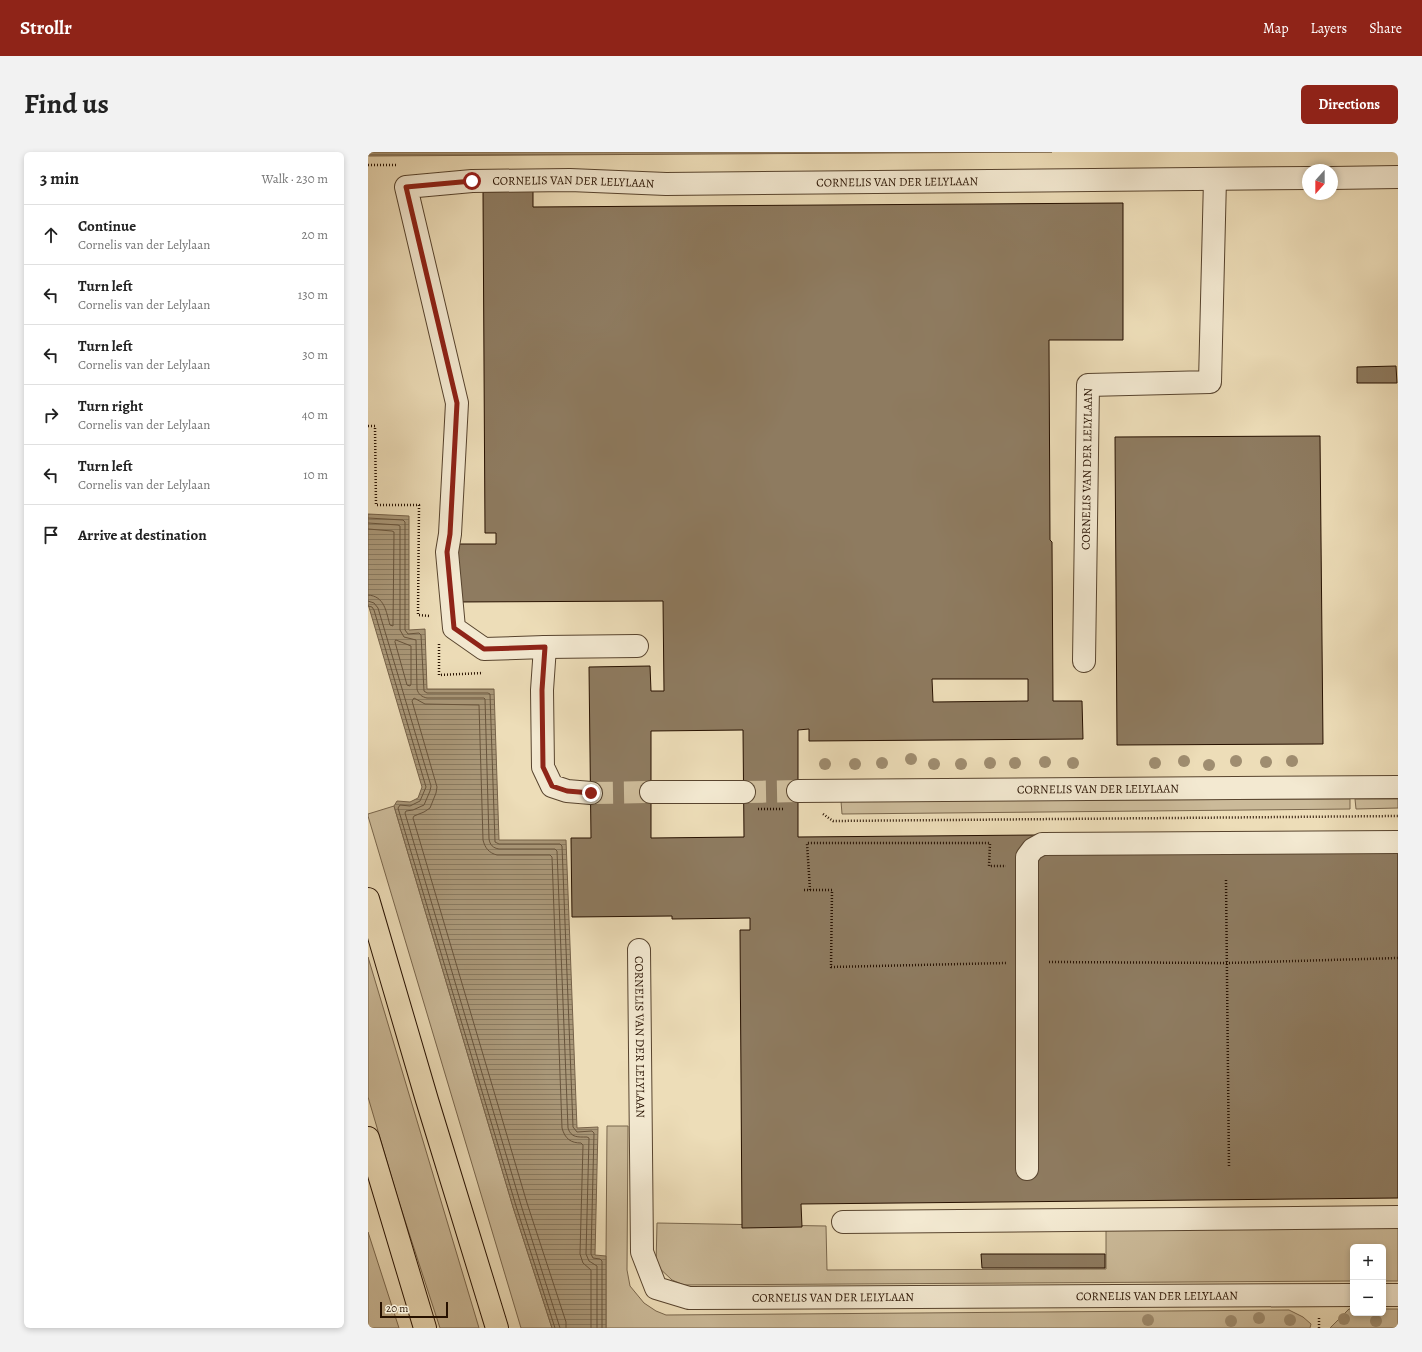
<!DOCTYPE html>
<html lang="en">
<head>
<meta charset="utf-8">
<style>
	:root { --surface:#fff; --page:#f2f2f2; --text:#222; --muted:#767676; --line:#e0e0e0; --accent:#8f2418 }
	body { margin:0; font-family:Alegreya,serif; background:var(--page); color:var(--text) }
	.controls { position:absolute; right:12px; bottom:12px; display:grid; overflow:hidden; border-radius:6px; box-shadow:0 2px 6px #0003 }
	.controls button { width:36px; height:36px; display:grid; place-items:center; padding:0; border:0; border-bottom:1px solid var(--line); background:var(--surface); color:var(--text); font:20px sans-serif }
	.compass { position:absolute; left:934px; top:12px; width:36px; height:36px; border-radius:50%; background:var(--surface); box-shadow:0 2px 6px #0003; rotate:201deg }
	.scale { position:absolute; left:12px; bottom:10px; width:68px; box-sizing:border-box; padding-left:4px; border:2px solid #271100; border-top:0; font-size:11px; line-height:14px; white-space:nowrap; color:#271100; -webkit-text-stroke:3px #f3e9d1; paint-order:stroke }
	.stop { position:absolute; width:12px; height:12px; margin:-9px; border:3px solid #8f2418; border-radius:50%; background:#fff }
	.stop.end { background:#8f2418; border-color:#fff; box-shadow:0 1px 4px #0008 }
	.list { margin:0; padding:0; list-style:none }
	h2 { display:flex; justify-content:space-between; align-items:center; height:52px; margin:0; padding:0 16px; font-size:17px }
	h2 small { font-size:13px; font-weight:400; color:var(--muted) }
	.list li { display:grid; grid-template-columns:26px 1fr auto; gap:12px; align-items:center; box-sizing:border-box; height:60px; padding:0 16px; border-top:1px solid var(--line) }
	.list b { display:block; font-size:15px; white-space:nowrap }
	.list p { margin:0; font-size:13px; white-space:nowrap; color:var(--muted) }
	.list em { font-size:13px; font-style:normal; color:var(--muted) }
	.icon { flex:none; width:22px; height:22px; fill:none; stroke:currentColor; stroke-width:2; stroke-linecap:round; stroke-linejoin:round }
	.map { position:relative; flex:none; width:1030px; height:1176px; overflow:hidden; border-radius:6px }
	header { display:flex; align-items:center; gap:24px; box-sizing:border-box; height:56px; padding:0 20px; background:var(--accent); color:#fff }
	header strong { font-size:19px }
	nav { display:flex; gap:22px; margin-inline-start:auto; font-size:14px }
	.intro { display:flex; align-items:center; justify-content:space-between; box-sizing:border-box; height:96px; padding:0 24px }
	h1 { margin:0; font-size:28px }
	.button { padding:10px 18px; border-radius:6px; background:var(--accent); color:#fff; font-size:14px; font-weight:700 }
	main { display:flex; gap:24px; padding:0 24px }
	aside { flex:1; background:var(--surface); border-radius:6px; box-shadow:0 2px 6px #0003 }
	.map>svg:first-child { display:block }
	.grass { fill:#cbba99; stroke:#79664c }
	.water { fill:url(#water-rules); stroke:#766249 }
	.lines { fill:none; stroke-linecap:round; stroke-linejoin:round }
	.shore { stroke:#68543c; stroke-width:1 }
	.building { fill:#8e7b60; stroke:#271100; fill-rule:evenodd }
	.minor-tunnel { stroke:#cfbe9c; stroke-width:22; stroke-dasharray:22 11; stroke-linecap:butt }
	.minor-casing { stroke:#58442e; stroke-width:24 }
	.highway-casing { stroke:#271100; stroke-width:24 }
	.path { stroke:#271100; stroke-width:2.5; stroke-dasharray:1 2; stroke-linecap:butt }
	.minor { stroke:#f3e9d1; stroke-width:22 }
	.highway { stroke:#edddb8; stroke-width:22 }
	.tree { fill:#9f8d70 }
	.route { stroke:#8f2418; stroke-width:5 }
	.labels { text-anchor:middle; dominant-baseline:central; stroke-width:4; stroke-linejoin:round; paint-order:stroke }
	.street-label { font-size:12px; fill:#271100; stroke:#f3e9d1 }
</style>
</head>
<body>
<header>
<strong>Strollr</strong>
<nav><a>Map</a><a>Layers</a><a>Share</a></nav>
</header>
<div class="intro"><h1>Find us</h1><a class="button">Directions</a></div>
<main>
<aside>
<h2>3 min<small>Walk · 230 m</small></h2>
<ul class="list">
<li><svg class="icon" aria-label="ahead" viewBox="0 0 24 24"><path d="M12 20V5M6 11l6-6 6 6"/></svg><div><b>Continue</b><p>Cornelis van der Lelylaan</p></div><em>20 m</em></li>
<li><svg class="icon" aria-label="left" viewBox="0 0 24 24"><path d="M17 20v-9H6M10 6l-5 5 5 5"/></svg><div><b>Turn left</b><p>Cornelis van der Lelylaan</p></div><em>130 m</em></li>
<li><svg class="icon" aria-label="left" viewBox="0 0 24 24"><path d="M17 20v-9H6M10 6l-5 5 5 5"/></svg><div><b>Turn left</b><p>Cornelis van der Lelylaan</p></div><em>30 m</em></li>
<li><svg class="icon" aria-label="right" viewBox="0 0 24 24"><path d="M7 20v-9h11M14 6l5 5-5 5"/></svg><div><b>Turn right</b><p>Cornelis van der Lelylaan</p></div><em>40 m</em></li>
<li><svg class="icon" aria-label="left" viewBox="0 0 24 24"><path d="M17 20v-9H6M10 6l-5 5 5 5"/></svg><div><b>Turn left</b><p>Cornelis van der Lelylaan</p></div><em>10 m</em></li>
<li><svg class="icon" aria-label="arrive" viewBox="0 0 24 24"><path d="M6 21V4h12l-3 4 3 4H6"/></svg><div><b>Arrive at destination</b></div></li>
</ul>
</aside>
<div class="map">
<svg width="1030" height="1176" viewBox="0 0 1030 1176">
	<defs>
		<pattern id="water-rules" width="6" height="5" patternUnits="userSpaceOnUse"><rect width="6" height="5" fill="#aa9879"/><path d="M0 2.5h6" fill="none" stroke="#8a7b61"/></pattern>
	</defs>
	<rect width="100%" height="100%" fill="#edddb8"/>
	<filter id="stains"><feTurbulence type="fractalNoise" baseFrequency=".005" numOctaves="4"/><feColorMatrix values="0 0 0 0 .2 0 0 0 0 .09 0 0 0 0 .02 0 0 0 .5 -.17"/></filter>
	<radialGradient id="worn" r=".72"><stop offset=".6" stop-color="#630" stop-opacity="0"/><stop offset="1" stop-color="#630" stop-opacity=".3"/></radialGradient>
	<g class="grass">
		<path d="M982,647V657L474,662L473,649Z"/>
		<path d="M987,647H1030V656L988,657Z"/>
		<path d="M26,654L145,1055L184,1176H153L0,664V662Z"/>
		<path d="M0,805L111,1176H72L30,1047L0,945Z"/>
		<path d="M239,974H260L259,1118L262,1134L276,1151L288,1159L298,1163L921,1158L935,1165L943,1172L942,1176H238V1104Z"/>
		<path d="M289,1071L458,1074L459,1118L738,1117V1078L1030,1076V1129H1015V1095H985V1129L316,1133L304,1128L288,1113Z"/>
		<path d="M0,1080L31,1176H0Z"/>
		<path d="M981,1157H985V1161H1015V1157H1030V1176H962Z"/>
	</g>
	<g class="water">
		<path d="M0,0H684L0,4Z"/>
		<path d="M0,362L41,364V478L57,477L59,537H126L131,688H198L209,976L230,975L227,1103L238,1104V1176H184L145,1055L26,654L29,649L42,650L50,646L54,635L0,452Z"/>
	</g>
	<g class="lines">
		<g class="shore">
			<path d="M0,366L35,368L37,370V478L40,482L51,481L53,483L56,539L59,541H120L122,542L127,690L131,692H192L194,694L205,975L209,980L224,979L226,981L223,1102L225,1106L232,1107L234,1109V1176"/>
			<path d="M0,371L30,373L32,374V478L36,485L48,488L49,537C50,542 54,545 59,546H116L117,547L121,687C122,693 125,696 131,697H187L189,699L200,976C203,986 210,985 219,985L221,986L218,1102L221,1109L229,1114V1176"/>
			<path d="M0,377L24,379L26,380L25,474L22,473C18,460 17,444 0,443"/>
			<path d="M0,449L6,451L10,456L63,634L62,639L56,653L45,658L38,659L37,661L153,1053L192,1176"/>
			<path d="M0,454L4,455L6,458L58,635L52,649L42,654L32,653L30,656L148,1054L187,1176"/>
			<path d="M28,488L43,494V532L42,534L39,533L27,490Z"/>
			<path d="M198,1176V1170L159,1051L45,666L46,664L56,660L62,656L68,641L69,635L44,549L46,546L57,552L111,553L115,688C117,696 121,701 129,703H182L184,705L194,976C197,987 203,991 213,991L215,993L212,1102L215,1111L223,1118V1176"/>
		</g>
	</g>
	<g class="building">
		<path d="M165,39V55L755,51V188H681L682,388L684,390L685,549H714L715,587L441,589V577L430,578V685L1030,680V1046L433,1052L434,1075L374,1076L372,778H382V766L304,767V764L204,765L203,686H223L221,515L282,514L283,539H296L295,449L87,450L86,392H128V381H117L115,40ZM564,527H660V549L565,550ZM375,578L376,685L283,686V579Z"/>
		<path d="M1028,214L1029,231H989V215Z"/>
		<path d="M952,284L955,592L749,593L747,285Z"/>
		<path d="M613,1102H737V1116H614Z"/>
	</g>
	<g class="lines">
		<g class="minor-tunnel">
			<path d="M376,640L430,639"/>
			<path d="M223,641L283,640"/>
		</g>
		<g class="minor-casing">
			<g id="minor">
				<path d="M964,26L1030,25"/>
				<path d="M177,495L269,494"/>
				<path id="s1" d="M716,509L720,233L842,230L847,27"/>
				<path id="s2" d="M430,639L1030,635"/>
				<path d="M283,640H376"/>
				<path id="s3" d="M223,641L199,639L184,634L175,615L174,538L177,495L116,497L86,476L79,400L82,382L89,251L38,35L104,29L202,28L298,32L940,26"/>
				<path id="s4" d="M271,798L274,1100L288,1136L321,1146L985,1143"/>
				<path d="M659,1017V705L665,697L674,692L1030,690"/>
				<path d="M475,1070L1030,1065"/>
				<path d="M1015,1143H1030"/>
			</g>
		</g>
		<g class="highway-casing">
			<g id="highway">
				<path d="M0,747L59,948L129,1176"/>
				<path d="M0,986L57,1176"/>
			</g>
		</g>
		<g class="path">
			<path d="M0,13H29"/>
			<path d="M0,274H7L8,353H51L50,463L62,464"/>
			<path d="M71,492V523L115,521"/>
			<path d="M390,657H417"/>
			<path d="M455,662L465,669L1030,664"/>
			<path d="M858,728L861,1016"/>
			<path d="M436,738H464L463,815L638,811"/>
			<path d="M442,738L439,691H622L621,714H638"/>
			<path d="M681,810L859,811L1030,806"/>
			<path d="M951,1176V1165"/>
		</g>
		<use href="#minor" class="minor"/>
		<use href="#highway" class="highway"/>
	</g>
	<g class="tree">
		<circle cx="543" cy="607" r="6"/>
		<circle cx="816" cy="609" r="6"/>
		<circle cx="868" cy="609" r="6"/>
		<circle cx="924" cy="609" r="6"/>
		<circle cx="677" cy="610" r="6"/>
		<circle cx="898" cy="610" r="6"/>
		<circle cx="514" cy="611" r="6"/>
		<circle cx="622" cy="611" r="6"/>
		<circle cx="647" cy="611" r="6"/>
		<circle cx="705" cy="611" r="6"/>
		<circle cx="787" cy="611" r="6"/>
		<circle cx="457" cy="612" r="6"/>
		<circle cx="487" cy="612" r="6"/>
		<circle cx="566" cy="612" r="6"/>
		<circle cx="593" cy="612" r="6"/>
		<circle cx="841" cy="613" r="6"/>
		<circle cx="891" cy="1166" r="6"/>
		<circle cx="976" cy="1167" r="6"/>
		<circle cx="780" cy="1168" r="6"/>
		<circle cx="922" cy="1168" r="6"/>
		<circle cx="863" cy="1169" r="6"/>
		<circle cx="1008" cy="1169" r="6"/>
	</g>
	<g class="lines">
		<path class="route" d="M104,29L38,35L89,251L82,382L79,400L86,476L116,497L177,495L174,538L175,615L184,634L199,639L223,641"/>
	</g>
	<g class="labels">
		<g class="street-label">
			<text stroke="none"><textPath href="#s3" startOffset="894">CORNELIS VAN DER LELYLAAN</textPath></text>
			<text stroke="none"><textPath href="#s3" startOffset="1218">CORNELIS VAN DER LELYLAAN</textPath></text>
			<text stroke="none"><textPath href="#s1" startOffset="192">CORNELIS VAN DER LELYLAAN</textPath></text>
			<text stroke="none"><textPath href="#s2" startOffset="300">CORNELIS VAN DER LELYLAAN</textPath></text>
			<text stroke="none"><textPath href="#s4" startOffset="87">CORNELIS VAN DER LELYLAAN</textPath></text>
			<text stroke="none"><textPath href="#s4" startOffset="843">CORNELIS VAN DER LELYLAAN</textPath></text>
			<text stroke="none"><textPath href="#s4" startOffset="519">CORNELIS VAN DER LELYLAAN</textPath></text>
		</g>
	</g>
	<rect width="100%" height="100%" filter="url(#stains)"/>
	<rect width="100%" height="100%" fill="url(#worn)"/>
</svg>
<div class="controls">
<button>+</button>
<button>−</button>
</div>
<svg class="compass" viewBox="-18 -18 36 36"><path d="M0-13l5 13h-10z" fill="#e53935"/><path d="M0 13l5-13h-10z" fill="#767676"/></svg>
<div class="scale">20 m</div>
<div class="stop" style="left:104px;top:29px"></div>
<div class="stop end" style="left:223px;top:641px"></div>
</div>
</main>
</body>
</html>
